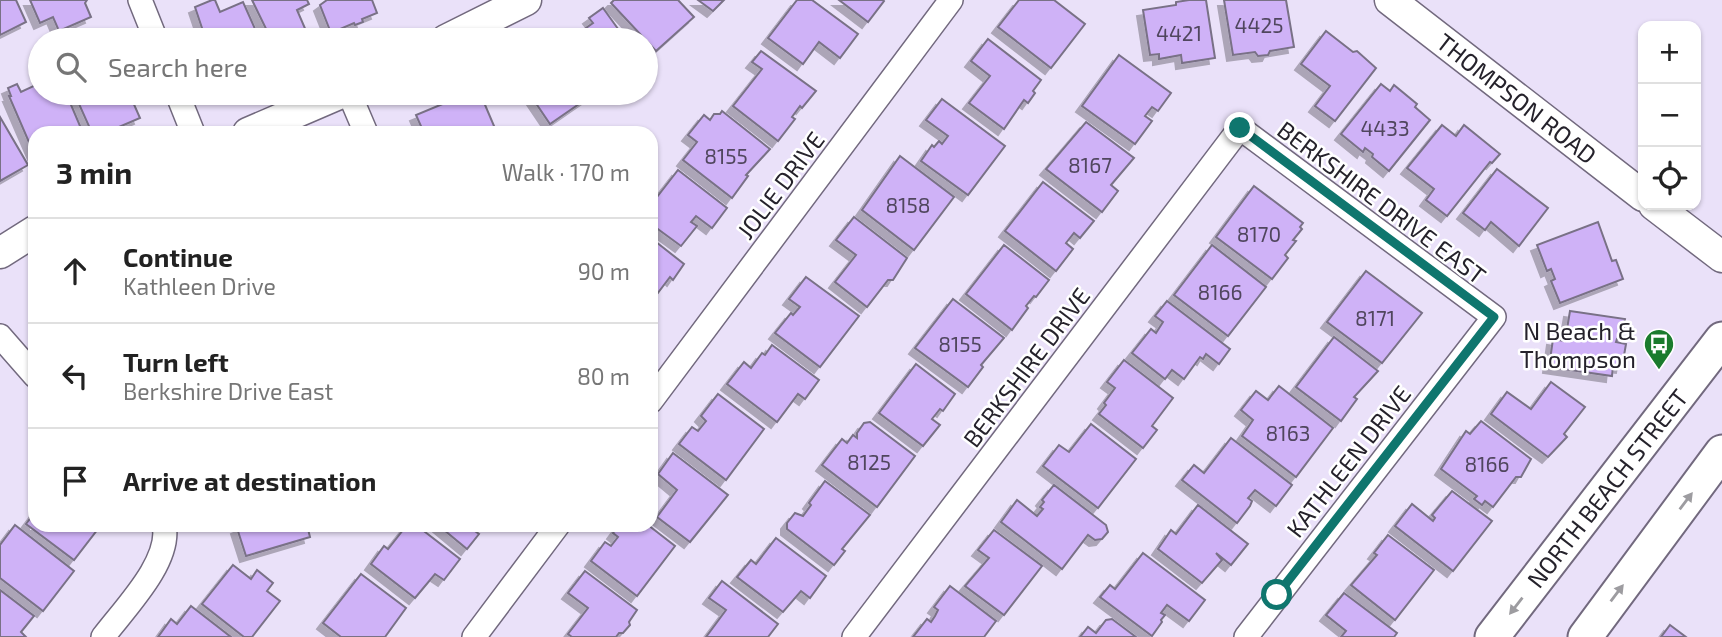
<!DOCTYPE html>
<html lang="en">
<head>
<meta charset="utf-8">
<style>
	:root { --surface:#fff; --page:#f2f2f2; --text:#222; --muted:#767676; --line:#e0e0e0 }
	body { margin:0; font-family:"Exo 2",sans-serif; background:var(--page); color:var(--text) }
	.controls { position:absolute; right:21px; top:21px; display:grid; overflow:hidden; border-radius:14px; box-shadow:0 2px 5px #0004 }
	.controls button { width:63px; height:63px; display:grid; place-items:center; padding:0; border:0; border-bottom:2px solid var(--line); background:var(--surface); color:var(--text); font:35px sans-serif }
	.stop { position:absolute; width:21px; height:21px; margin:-16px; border:5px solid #0f766e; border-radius:50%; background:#fff }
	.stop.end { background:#0f766e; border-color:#fff; box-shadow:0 2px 7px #0008 }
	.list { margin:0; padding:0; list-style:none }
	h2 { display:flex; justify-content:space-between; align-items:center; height:91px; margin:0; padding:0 28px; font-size:30px }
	h2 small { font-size:23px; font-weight:400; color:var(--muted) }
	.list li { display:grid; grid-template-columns:46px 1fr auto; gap:21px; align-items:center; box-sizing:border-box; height:105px; padding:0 28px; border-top:2px solid var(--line) }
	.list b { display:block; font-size:26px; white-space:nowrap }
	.list p { margin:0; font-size:23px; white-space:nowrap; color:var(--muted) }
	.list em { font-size:23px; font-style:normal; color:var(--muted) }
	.icon { flex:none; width:38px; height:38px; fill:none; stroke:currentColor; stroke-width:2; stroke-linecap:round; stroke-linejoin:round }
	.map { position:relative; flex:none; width:1722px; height:637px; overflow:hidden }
	.search { position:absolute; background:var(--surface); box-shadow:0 2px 5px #0004; left:28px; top:28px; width:630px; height:77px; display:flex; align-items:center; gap:18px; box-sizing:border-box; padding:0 24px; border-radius:38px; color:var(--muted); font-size:26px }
	.panel { position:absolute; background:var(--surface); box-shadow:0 2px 5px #0004; left:28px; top:126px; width:630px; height:406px; border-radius:21px }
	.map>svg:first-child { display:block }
	.building { fill:#cfb2f7; stroke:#797186; stroke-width:2; filter:url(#shadow) }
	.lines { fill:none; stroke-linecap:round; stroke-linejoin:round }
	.minor-casing { stroke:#72697e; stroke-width:26 }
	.tertiary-casing { stroke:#72697e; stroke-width:33 }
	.secondary-casing { stroke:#72697e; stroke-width:37 }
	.minor { stroke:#fff; stroke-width:23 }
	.tertiary { stroke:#fff; stroke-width:30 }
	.secondary { stroke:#fff; stroke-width:33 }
	.oneway { fill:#9d9ca0 }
	.route { stroke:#0f766e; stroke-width:9 }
	.labels { text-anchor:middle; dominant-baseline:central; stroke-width:5; stroke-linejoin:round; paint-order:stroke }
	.number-label { font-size:21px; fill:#50465e }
	.street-label { font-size:24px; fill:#25222b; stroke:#fff }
	.poi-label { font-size:24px; fill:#25222b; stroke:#fff; text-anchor:end }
</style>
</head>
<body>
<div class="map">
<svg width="1722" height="637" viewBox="0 0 1722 637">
	<defs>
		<filter id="shadow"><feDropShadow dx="-6" dy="6" stdDeviation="0" flood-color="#0004"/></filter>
	</defs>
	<rect width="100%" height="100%" fill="#eae1f9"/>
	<g class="building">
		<path d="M0,0H16L26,22L0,35Z"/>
		<path d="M30,0H87L85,3L91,17L59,31L53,17L40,23Z"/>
		<path d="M212,0H215L220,12L243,2L260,40H206L195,7Z"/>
		<path d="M252,0H307L309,4L297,10L310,40H274L272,36L270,37Z"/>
		<path d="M327,0H372L377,13L362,19L363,22L355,25L354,23L331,33L320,5Z"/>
		<path d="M614,0H678L694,17L656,51L611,3Z"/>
		<path d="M698,0H724L713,11Z"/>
		<path d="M797,0H812L858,34L840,58L819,42L803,64L768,38Z"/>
		<path d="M839,0H883L884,1L868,22Z"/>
		<path d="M1019,0H1054L1085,24L1051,68L998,27Z"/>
		<path d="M1189,0H1206L1215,58L1182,63L1181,55L1159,59V54L1150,55L1143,10L1176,5V2Z"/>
		<path d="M1224,0H1286L1294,47L1270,51L1268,55L1258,56L1255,52L1233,55Z"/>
		<path d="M603,8L626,40H569L593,23L589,18Z"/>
		<path d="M1326,31L1353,52L1357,51L1376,68L1335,121L1315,106L1330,86L1301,64Z"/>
		<path d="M988,39L1041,80L1033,91L1035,93L1028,103L1024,100L1004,129L969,103L990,76L971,61Z"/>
		<path d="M761,51L816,91L802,108L800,106L792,117L795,119L778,141L733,106L762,69L752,62Z"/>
		<path d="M1119,55L1171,93L1158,111L1152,107L1145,116L1152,121L1135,144L1082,106Z"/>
		<path d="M40,83V93H66L83,133H35V156L9,96H11L8,88L17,84L21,92Z"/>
		<path d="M1381,84L1390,91L1394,85L1417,104L1415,107L1430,120L1389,171L1372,157L1373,154L1365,148L1363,152L1341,134Z"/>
		<path d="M71,93H129L140,118L105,133H92L75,95L72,96Z"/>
		<path d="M469,93H480L497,133H424L416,115Z"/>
		<path d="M529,93H591L592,95L550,124Z"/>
		<path d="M942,99L1005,146L968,195L921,161L932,145L934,147L939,141L942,144L948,136L926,120Z"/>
		<path d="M722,111L770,149L746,175L748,176L732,198L683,160L697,142L688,135L704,115L710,120L714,114H720Z"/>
		<path d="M0,117L28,165L0,181Z"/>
		<path d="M1086,122L1134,158L1111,185L1118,191L1102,212L1046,169Z"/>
		<path d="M1442,125L1456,136L1464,125L1500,154L1492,163L1490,162L1447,216L1426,200L1434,189L1407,168Z"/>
		<path d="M900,156L954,197L914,250L862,210Z"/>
		<path d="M1497,169L1548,208L1519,246L1491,222L1485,230L1463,213Z"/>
		<path d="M678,170L727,208L712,228L696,216L691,222L697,226L681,246L651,224V193L657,197Z"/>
		<path d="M1043,182L1094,221L1080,238L1074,233L1066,243L1073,249L1056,271L1005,231Z"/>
		<path d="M1254,186L1303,223L1300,227L1302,229L1293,240L1296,241L1285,255L1288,258L1272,279L1216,237Z"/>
		<path d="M854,217L907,258L893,280H888L867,307L835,282L856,255L836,240Z"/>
		<path d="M1598,222L1612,261L1616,260L1623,279L1560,303L1551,281L1555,279L1551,269L1547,271L1537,245Z"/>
		<path d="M651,238L684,264L673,280L670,277L651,302Z"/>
		<path d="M1004,245L1049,280L1036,297L1034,296L1026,306L1028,308L1012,330L966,294Z"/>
		<path d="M1212,245L1266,287L1228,336L1174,295Z"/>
		<path d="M1366,271L1422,313L1382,363L1327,322Z"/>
		<path d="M806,277L859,316L820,367L775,333L791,313L793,315L800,307L789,299Z"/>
		<path d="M953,299L1004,338L981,365L983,367L968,387L915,348Z"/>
		<path d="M1167,301L1230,349L1219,364L1206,354L1203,359L1200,357L1184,379L1172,370L1165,379L1132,353L1151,329L1156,333L1163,322L1155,316Z"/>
		<path d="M1570,311L1625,319L1622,340L1617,339L1616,342L1626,344L1622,367L1613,366L1612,376L1549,367L1553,339L1565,341Z"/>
		<path d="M1334,337L1378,371L1354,397L1357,399L1341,421L1296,387Z"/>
		<path d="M772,345L819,380L805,399L798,394L777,422L727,384L744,362L751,368L762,353L765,355Z"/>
		<path d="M1124,360L1173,398L1152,426L1157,430L1143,448L1099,414L1106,405L1104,403L1115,388L1107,382Z"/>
		<path d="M916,364L955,394L943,411L940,409L932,419L940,425L923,446L879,413Z"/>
		<path d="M1551,382L1585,407L1564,434L1567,437L1548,457L1491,414L1507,392L1531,409Z"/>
		<path d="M1279,386L1333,428L1296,477L1242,436L1253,420L1241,410L1256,391L1268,400Z"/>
		<path d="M718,394L764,429L726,480L679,444L692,427L698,431L706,421L701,416Z"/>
		<path d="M1481,421L1531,459L1521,477H1516L1493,507L1485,501L1482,505L1474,499L1477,496L1441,469L1466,431L1470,434Z"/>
		<path d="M870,422L915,456L877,507L822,465L842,439L847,443L853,435L857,438V433L864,423Z"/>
		<path d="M1091,424L1136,459L1098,508L1043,466L1059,445L1069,452Z"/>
		<path d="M1231,438L1292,485L1276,506L1255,490L1248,498L1252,501L1250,506L1237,523L1182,480L1194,465L1204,473Z"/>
		<path d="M673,453L728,495L690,542L657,517L677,490L658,474Z"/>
		<path d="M825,481L870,515L842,549L845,551L834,565L787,529V523L795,513L803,516L811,505L809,503Z"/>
		<path d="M1054,485L1106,525L1108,532L1102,539L1095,540L1088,535L1062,569L1001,522L1017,500L1037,516L1043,509L1040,507L1044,502L1042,500Z"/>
		<path d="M1452,491L1492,521L1453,571L1395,526L1412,504L1433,521L1435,518L1432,515Z"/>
		<path d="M1198,505L1248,544L1231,565L1216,553L1222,560L1202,583L1158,549L1171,530L1176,534Z"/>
		<path d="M35,512V525H101L74,560L26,524Z"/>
		<path d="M15,525L74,571L43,611L0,578V545Z"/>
		<path d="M307,525L310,537L246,556L237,528L244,525Z"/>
		<path d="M407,525H416L460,559L444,580L435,574L415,598L371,564L384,546L388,549Z"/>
		<path d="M438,525H480L475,531L479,534L467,549Z"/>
		<path d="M619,525H648L675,546L637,596L591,561L605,542L611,546L618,537L613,533Z"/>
		<path d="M994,530L1042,566L1004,615L965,586L989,558L978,550Z"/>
		<path d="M1388,535L1434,570L1395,620L1351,585L1377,555L1374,553Z"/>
		<path d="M776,538L826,576L810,598L801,591L783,612L737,577L751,560L756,564Z"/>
		<path d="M1143,553L1205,600L1189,621L1167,605L1161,613L1165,615L1161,620L1162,622L1152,636L1100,597L1110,585L1115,589Z"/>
		<path d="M233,565L251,579L257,570L273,583L267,591L280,601L252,637H244L202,604Z"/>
		<path d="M585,571L637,610L629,622L630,625L623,633H619L616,637H572L568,634L588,608L568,593Z"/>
		<path d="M361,574L406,608L385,637H341L323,623Z"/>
		<path d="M722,581L778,624L768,637H706L726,610L709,598Z"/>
		<path d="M950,586L996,621L984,637H913L927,619L931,622L935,616L938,610L934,607Z"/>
		<path d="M0,590L34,616L21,632L26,637H0Z"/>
		<path d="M1344,593L1397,633L1394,637H1341L1346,631L1326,615Z"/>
		<path d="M191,606L231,637H158L171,619L177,624Z"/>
		<path d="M1112,619L1136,637H1080L1088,627L1096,633L1106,620Z"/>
		<path d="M1670,625L1686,637H1661Z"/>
	</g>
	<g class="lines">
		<g class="minor-casing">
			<g id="minor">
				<path d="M140,0L156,40"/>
				<path d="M177,93L193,133"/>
				<path d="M349,93L366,133"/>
				<path d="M0,336L35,376"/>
				<path d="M651,401L951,0"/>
				<path d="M103,637C124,609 172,561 164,525"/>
				<path d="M474,637L558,525"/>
				<path d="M854,637L1240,128L1494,317L1246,637"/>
			</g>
		</g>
		<g class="tertiary-casing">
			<g id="tertiary">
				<path d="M1390,0L1643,196"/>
				<path d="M446,40L526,0"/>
				<path d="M248,133L341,93"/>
				<path d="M1654,205L1722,257"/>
				<path d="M0,253L35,231"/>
			</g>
		</g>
		<g class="secondary-casing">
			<g id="secondary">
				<path d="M1492,637L1722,339"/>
				<path d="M1585,637L1722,452"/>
			</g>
		</g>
		<use href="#minor" class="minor"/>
		<use href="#tertiary" class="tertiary"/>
		<use href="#secondary" class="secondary"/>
	</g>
	<defs><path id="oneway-solid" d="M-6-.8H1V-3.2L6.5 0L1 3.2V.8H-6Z" transform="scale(1.75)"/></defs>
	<g class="oneway">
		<use href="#oneway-solid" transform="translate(1686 501) rotate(-53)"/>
		<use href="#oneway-solid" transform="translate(1617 593) rotate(-53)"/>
		<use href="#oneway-solid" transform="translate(1516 606) rotate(128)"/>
	</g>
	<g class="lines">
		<path class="route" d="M1240,128L1494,317L1277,595"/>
	</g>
	<defs>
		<g id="bus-pin" transform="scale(1.575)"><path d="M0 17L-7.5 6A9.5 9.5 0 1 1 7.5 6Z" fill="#1a7b2d" stroke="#fff"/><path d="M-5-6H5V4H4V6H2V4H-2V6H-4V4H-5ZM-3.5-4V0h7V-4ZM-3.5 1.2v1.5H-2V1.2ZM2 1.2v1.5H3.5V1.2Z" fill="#fff"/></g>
	</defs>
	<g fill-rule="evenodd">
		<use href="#bus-pin" x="1659" y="344"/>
	</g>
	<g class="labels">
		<g class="number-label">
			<text x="1259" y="24">4425</text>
			<text x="1179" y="32">4421</text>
			<text x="1385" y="127">4433</text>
			<text x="726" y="155">8155</text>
			<text x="1090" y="164">8167</text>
			<text x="908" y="204">8158</text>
			<text x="1259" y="233">8170</text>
			<text x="1220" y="291">8166</text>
			<text x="1375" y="317">8171</text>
			<text x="960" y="343">8155</text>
			<text x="1288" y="432">8163</text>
			<text x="869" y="461">8125</text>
			<text x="1487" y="463">8166</text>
		</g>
		<g class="street-label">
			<text transform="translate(1517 98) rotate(38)">THOMPSON ROAD</text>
			<text transform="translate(780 185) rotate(-53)">JOLIE DRIVE</text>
			<text transform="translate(1382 202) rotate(37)">BERKSHIRE DRIVE EAST</text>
			<text transform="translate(1026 367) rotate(-53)">BERKSHIRE DRIVE</text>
			<text transform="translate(1348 461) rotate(-52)">KATHLEEN DRIVE</text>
			<text transform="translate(1607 488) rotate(-52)">NORTH BEACH STREET</text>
		</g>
		<g class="poi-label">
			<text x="1636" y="330">N Beach &amp;<tspan x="1636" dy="28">Thompson</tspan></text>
		</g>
	</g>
</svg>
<div class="controls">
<button>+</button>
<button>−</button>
<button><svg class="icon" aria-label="locate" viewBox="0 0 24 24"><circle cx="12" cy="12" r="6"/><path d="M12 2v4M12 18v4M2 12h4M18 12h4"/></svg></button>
</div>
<div class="stop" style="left:1277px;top:595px"></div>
<div class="stop end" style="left:1240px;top:128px"></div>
<div class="search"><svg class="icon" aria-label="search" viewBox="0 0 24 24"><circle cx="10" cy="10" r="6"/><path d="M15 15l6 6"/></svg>Search here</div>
<section class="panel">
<h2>3 min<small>Walk · 170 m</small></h2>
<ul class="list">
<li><svg class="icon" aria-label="ahead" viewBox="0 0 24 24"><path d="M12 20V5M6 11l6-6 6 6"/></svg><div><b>Continue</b><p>Kathleen Drive</p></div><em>90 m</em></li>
<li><svg class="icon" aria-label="left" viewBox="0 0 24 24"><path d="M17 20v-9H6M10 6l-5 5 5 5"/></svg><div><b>Turn left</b><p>Berkshire Drive East</p></div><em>80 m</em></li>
<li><svg class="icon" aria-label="arrive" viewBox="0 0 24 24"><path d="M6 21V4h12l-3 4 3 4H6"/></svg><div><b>Arrive at destination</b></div></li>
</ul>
</section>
</div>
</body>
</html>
